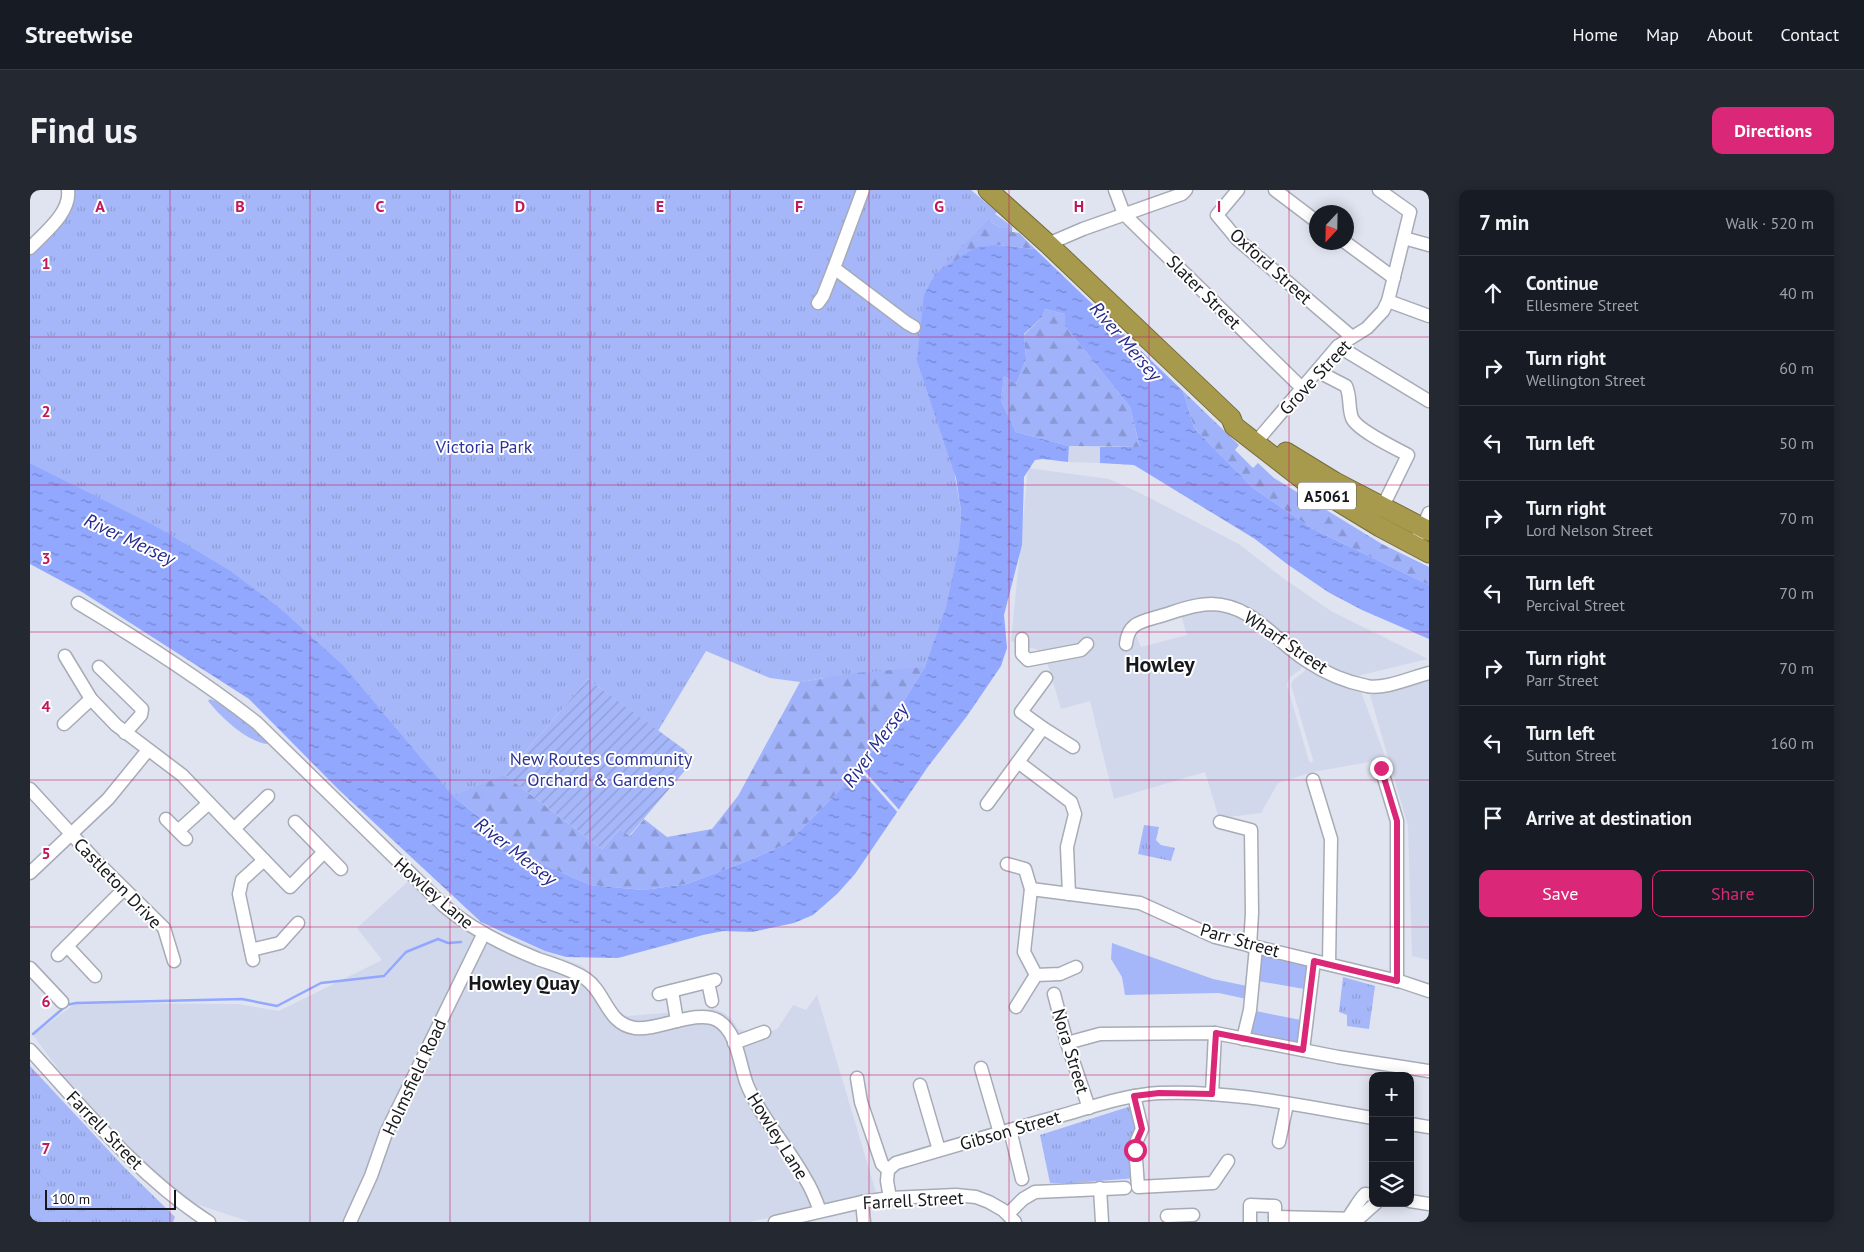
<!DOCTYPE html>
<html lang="en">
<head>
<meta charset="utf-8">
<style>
	:root { --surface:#171b24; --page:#242831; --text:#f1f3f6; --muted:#9ea1a6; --line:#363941; --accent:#db2777 }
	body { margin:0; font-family:"PT Sans",sans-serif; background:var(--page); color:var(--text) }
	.controls { position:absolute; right:15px; bottom:15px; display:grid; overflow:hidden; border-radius:10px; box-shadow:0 2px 12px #0003 }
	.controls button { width:45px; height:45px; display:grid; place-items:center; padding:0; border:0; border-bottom:1px solid var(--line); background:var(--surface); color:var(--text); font:25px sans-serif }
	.compass { position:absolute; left:1279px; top:15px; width:45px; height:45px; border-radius:50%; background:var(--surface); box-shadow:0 2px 12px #0003; rotate:202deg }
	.scale { position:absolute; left:15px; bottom:12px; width:131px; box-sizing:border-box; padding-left:5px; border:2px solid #17181c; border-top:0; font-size:14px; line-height:18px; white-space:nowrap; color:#17181c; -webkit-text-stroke:4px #fff; paint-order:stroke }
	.stop { position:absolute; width:15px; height:15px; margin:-11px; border:4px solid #db2777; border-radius:50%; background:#fff }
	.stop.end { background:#db2777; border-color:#fff; box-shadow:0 1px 5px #0008 }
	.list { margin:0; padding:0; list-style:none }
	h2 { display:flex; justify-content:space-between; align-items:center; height:65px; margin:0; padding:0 20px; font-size:21px }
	h2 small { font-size:16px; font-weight:400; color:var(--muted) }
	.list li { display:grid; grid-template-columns:32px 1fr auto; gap:15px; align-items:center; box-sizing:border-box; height:75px; padding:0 20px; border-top:1px solid var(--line) }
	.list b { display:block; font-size:19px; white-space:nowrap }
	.list p { margin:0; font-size:16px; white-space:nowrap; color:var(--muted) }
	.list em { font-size:16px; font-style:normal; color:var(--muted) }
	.actions { display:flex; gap:10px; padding:15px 20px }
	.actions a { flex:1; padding:11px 0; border:1px solid var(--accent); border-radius:10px; text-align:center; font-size:18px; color:var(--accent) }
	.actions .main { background:var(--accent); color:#fff }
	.icon { flex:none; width:28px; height:28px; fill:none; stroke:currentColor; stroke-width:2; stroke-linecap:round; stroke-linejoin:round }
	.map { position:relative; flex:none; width:1399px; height:1032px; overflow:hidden; border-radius:10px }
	header { display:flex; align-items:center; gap:30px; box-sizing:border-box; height:70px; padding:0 25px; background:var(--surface); border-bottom:1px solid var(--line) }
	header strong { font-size:24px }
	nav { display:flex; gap:28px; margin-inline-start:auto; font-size:18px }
	.intro { display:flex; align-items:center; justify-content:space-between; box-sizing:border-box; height:120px; padding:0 30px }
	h1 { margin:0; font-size:35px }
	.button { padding:12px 22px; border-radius:10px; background:var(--accent); color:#fff; font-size:18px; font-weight:700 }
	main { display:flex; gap:30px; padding:0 30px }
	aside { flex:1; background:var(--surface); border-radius:10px; box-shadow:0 2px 12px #0003 }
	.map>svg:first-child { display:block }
	.built { fill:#d2d8eb; fill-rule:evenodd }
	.grass { fill:#a5b7f9 }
	.forest { fill:url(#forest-firs) }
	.park { fill:url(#park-tufts) }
	.garden { fill:url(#garden-furrows) }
	.water { fill:url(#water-ripples) }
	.pier { fill:#e0e4f0 }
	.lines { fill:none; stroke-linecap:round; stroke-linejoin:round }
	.stream { stroke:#92a7fe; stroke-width:2.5 }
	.minor-casing { stroke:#a7abb6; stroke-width:15 }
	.highway-casing { stroke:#756c3b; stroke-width:21 }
	.minor { stroke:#fff; stroke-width:12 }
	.highway { stroke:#a79a4c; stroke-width:19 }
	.route { stroke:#db2777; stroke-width:6 }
	.grid { fill:none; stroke:#c2185b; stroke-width:1; stroke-opacity:0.55 }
	.labels { text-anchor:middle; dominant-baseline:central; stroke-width:4; stroke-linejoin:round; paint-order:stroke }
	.shield { fill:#fff; stroke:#5d5d60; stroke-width:1 }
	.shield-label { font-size:16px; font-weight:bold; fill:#17181c }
	.street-label { font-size:18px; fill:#17181c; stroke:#fff }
	.park-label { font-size:18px; fill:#2c3497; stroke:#fff }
	.water-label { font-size:19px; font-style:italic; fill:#262b8d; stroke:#fff }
	.quarter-label { font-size:20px; font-weight:bold; fill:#17181c; stroke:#fff }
	.district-label { font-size:22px; font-weight:bold; fill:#17181c; stroke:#fff }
	.grid-label { font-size:16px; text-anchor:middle; font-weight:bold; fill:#c2185b; stroke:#fff; stroke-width:4; stroke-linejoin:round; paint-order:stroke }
</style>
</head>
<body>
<header>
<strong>Streetwise</strong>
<nav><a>Home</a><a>Map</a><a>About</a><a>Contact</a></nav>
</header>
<div class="intro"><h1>Find us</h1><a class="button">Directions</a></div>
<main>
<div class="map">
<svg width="1399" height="1032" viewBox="0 0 1399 1032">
	<defs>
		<pattern id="forest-firs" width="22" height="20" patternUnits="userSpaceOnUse" patternTransform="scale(1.25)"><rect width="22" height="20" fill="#a0b2f9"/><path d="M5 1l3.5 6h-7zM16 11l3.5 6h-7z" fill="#8998d5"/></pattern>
		<pattern id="park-tufts" width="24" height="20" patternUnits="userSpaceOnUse" patternTransform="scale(1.25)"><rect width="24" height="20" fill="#a5b7f9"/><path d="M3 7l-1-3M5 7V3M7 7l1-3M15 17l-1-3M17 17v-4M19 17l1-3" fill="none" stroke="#8d9dd5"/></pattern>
		<pattern id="garden-furrows" width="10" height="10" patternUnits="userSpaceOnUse" patternTransform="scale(1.25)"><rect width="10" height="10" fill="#a5b7f9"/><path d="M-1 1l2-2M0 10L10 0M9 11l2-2" fill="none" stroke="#8d9dd5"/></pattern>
		<pattern id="water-ripples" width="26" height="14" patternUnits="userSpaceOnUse" patternTransform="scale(1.25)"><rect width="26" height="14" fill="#92a7fe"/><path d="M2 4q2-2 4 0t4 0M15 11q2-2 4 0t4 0" fill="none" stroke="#7687cd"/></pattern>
	</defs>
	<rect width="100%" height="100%" fill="#e0e4f0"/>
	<g class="built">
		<path d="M1039,256L1070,257V273L1038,272Z"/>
		<path d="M998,278L1079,289L1110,303L1209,354L1253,388L1301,421L1398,469L1327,486L1333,507L1356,569L1283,582L1248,593L1231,623L1189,628L1175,582L1084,609L1060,511L1031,519L1017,472V463L981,451ZM1172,413H1193L1220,423L1280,471L1274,482L1263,490L1261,495L1283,570L1282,573L1279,571L1257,495L1260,487L1270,480L1275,472L1218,427L1203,420L1181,416L1150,422L1157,445L1111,457L1101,433Z"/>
		<path d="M1399,488V770L1382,766L1378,636L1340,505Z"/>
		<path d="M386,684L442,733L552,776L567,788L589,824L597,826L684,819L692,822L701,828L708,839L716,841L733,835L736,844L748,838L763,815L776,820L787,805L846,1002L720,1032H220L149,1008L37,891L3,845L46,813L208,814L249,821L352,770L327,738Z"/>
	</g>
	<g class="grass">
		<path d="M958,19L982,36V38H971L962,33Z"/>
		<path d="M1082,753L1183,789L1222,797L1221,810L1189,803L1095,805L1092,787L1081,769Z"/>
		<path d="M1226,757L1284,771L1280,800L1222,790Z"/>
		<path d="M1220,820L1276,831L1273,860L1213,849Z"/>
	</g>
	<g class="forest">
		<path d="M958,19L962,33L971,38H982V42L989,43L1005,59L966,55L906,83L929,355L916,417L895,477L833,576L758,653L720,670L657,694L613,700L560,695L512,674L468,643L423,606L314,476L251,419L202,382L20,282L0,273V240L448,545L475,585L572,659L590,639L600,646L614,629L637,647L682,639L708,606L770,492L795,488L881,99Z"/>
		<path d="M1015,119L1035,124V136L1100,217L1110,257L1039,256L986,242L971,211L974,186L986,194L996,169L994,145L1012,127Z"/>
		<path d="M1153,201L1209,255L1205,260L1223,278L1228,273L1244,288L1352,354L1399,377V395L1281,338L1223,298L1164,238Z"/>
	</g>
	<g class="park">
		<path d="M42,0H941L967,22L906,83L894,105L931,321L929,355L916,417L895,477L826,483L770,492L740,488L676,461L628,541L558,489L475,585L423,606L314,476L251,419L202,382L131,340L0,273V62Z"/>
		<path d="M180,509C204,518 220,534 237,552V554C214,550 192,528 178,511Z"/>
		<path d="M1114,635L1129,637L1126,650L1131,655L1145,658L1141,671L1108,664Z"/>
		<path d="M1313,787L1345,796L1339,839L1317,836V825L1309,822Z"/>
		<path d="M0,876L95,978L145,1027L143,1032H0Z"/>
		<path d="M1101,916L1106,921L1107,988L1043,993H1020L1010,945Z"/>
	</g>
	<path class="garden" d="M558,489L655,560L663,571L599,646L590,639L572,659L475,585Z"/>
	<path class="water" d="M966,55L1005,59L1153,201L1164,238L1223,298L1281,338L1399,395V449L1332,420L1298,402L1257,374L1225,349L1104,275L1070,273V257H1110L1100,217L1035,136V124L1015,119L1012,127L994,144L996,169L986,194L974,186L971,211L986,242L1039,256L1038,272L1013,269L1005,270L994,287L992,355L974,425L977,458L971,476L937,526L897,578L825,684L807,704L783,725L764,733L722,742L693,741L673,745L588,768L536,767L515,761L451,732L309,600L219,509L52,402L0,374V273L125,336L202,382L251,419L314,476L423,606L468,643L512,674L560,695L613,700L657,694L720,670L758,653L833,576L895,477L916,417L929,355L931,321L926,288L887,171L894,105L906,83L945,58Z"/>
	<path class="pier" d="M831,577L871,622L870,625L829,579Z"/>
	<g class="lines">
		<path class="stream" d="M3,844L37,815L46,813L212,809L247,816L291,793L354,786L376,762L408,749L418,753L431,752"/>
		<g class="minor-casing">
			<g id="minor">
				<path d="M1085,0L1094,24L1272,198"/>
				<path d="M1208,0L1187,25L1207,49L1322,147"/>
				<path d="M1245,0L1286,31"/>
				<path d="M1374,48L1399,55"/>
				<path d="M1315,52L1364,88"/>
				<path d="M1018,54L1053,39L1152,4L1156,0"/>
				<path d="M0,58C14,43 41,23 38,0"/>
				<path d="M804,78L877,133L884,137"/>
				<path d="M1358,111L1399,126"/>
				<path d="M788,113L793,106L804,78L833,0"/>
				<path d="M1308,156L1399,211"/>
				<path d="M1287,181L1316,196C1321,207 1318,217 1322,228C1327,240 1365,258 1378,265L1352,318"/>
				<path d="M1232,245L1308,156L1337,138L1353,121L1358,111L1380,22L1349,0"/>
				<path d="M1384,355L1399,323"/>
				<path d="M48,413C110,450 171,489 227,533L413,715C441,739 473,755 508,769C525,775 541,779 556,789C576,803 577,834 605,838C628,841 666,819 687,830C709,842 709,877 718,897C733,931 759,958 776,990C782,999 786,1010 790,1021"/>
				<path d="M992,449V464L998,470L1051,460L1057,454"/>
				<path d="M1096,454C1098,434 1109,432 1127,427C1145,422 1163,414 1182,414C1223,415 1245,451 1277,471C1295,483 1316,492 1337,496C1353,500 1383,487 1399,483"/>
				<path d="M35,466L61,509L86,535L152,585L260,697L294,662"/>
				<path d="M69,477L112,519L111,525L95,543"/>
				<path d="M34,534L61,509"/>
				<path d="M1013,538L991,522L1016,488"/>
				<path d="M988,572L1041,612L1045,624L1037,657L1039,704"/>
				<path d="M1351,578L1367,631V791"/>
				<path d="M1283,590L1301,649L1299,774"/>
				<path d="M0,599L66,671L134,738L144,771"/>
				<path d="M957,614L1013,538L1043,557"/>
				<path d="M136,629L156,649"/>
				<path d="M265,632L311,679"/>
				<path d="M1190,632L1221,640L1222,723L1220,756"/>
				<path d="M204,639L238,606"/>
				<path d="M148,641L179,613"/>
				<path d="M977,674L995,679L1001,699L994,762L1006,785L986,817"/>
				<path d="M0,683L78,609L118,560"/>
				<path d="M1001,699L1110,713L1185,747L1372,792L1399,801"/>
				<path d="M37,756L65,786"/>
				<path d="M221,760L250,753L268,733"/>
				<path d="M28,765L94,699"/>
				<path d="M223,770L209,704L212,690L234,670"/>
				<path d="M0,778L32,812"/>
				<path d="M1006,785L1030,784L1046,777"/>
				<path d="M678,792L682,811"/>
				<path d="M642,801L647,831"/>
				<path d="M629,804L685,790"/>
				<path d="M1024,804L1037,853L1059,918"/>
				<path d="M1213,849L1220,820L1226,757"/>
				<path d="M704,853L734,842"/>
				<path d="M1037,853L1070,844L1185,843L1308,867L1399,881"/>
				<path d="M0,860C56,921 109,987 179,1032"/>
				<path d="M1273,860L1284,771"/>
				<path d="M951,878L970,943"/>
				<path d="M827,888L831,912L852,974L858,980L857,991L860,1008"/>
				<path d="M890,895L909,960"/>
				<path d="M1182,904L1185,843"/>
				<path d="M1104,906L1112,939L1105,955L1108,997L1183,993L1198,971"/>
				<path d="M1380,934L1399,937"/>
				<path d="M980,940L992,989"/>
				<path d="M1249,952L1257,914"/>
				<path d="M858,980L866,973C920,957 975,941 1030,926C1062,917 1095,905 1129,903C1201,900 1272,916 1343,928"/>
				<path d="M1070,998L1072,1032"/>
				<path d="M1380,1011L1399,1014"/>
				<path d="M832,1012L834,1032"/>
				<path d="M978,1024L993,1009L1005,1002L1095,998"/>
				<path d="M1137,1026L1163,1025"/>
				<path d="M1245,1027L1328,1029L1346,1013"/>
				<path d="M1318,1028C1324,1020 1328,1011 1335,1004L1343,1005"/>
				<path d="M320,1032L341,986L356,943L453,745"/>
				<path d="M745,1032L832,1012L860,1008L926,1005L946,1007L959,1012L973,1020L985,1032"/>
				<path d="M1220,1032V1015L1245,1016V1032"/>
			</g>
		</g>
		<g class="highway-casing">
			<g id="highway">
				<path d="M958,0L1018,54L1201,228L1204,236L1276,292L1350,337L1399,363"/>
				<path d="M1256,262L1305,292L1399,341"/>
			</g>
		</g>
		<use href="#minor" class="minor"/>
		<use href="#highway" class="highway"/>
	</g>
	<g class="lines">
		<path class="route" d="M1105,960V955L1112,939L1104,906L1129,903L1182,904L1186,843L1273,860L1284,771L1367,791V631L1351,578"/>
	</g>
	<path class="grid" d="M140,0V1032M280,0V1032M420,0V1032M560,0V1032M700,0V1032M839,0V1032M979,0V1032M1119,0V1032M1259,0V1032M0,147H1399M0,295H1399M0,442H1399M0,590H1399M0,737H1399M0,885H1399"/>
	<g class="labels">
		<rect class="shield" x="1268" y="292.5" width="58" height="27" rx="4"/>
		<g class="shield-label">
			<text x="1297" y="306">A5061</text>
		</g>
		<g class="street-label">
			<text transform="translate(1241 76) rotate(42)">Oxford Street</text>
			<text transform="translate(1174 102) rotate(45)">Slater Street</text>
			<text transform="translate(1285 187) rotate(-47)">Grove Street</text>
			<text transform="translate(1256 452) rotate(34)">Wharf Street</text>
			<text transform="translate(88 693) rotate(46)">Castleton Drive</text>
			<text transform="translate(404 703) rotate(41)">Howley Lane</text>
			<text transform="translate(1210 750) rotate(16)">Parr Street</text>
			<text transform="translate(1041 861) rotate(73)">Nora Street</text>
			<text transform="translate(384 887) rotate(-65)">Holmsfield Road</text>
			<text transform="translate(75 940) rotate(46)">Farrell Street</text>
			<text transform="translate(980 940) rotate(-16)">Gibson Street</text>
			<text transform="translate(748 946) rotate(58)">Howley Lane</text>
			<text transform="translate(883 1010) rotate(-3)">Farrell Street</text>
		</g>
		<g class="park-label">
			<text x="454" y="256">Victoria Park</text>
			<text x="571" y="568">New Routes Community<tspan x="571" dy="21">Orchard &amp; Gardens</tspan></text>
		</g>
		<g class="water-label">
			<text transform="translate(1096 151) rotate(49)">River Mersey</text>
			<text transform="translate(100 349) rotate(25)">River Mersey</text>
			<text transform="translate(845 555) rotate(-54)">River Mersey</text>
			<text transform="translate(486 661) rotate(38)">River Mersey</text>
		</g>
		<g class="quarter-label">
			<text x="494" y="793">Howley Quay</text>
		</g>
		<g class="district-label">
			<text x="1130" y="474">Howley</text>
		</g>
	</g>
	<g class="grid-label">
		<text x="70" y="22">A</text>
		<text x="210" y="22">B</text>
		<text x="350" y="22">C</text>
		<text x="490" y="22">D</text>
		<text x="630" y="22">E</text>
		<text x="769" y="22">F</text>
		<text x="909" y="22">G</text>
		<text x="1049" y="22">H</text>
		<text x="1189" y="22">I</text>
		<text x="16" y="79">1</text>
		<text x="16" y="227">2</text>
		<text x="16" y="374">3</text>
		<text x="16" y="522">4</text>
		<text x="16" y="669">5</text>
		<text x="16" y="817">6</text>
		<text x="16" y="964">7</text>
	</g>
</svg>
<div class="controls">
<button>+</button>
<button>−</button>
<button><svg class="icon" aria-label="layers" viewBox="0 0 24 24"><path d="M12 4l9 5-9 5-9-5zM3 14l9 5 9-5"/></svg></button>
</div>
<svg class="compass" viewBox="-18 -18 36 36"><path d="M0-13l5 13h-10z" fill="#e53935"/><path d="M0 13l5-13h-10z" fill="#9ea1a6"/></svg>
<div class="scale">100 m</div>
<div class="stop" style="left:1105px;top:960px"></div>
<div class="stop end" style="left:1351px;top:578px"></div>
</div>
<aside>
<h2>7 min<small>Walk · 520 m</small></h2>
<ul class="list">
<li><svg class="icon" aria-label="ahead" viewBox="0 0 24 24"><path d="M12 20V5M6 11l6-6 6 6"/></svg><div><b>Continue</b><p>Ellesmere Street</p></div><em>40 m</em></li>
<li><svg class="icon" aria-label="right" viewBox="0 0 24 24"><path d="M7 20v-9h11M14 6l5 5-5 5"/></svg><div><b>Turn right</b><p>Wellington Street</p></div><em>60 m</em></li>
<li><svg class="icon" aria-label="left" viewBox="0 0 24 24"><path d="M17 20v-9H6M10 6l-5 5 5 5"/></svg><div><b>Turn left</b></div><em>50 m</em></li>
<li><svg class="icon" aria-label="right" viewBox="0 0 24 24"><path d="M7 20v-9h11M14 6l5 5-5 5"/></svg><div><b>Turn right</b><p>Lord Nelson Street</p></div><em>70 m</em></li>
<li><svg class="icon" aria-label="left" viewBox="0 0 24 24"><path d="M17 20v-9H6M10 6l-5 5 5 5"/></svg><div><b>Turn left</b><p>Percival Street</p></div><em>70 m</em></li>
<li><svg class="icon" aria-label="right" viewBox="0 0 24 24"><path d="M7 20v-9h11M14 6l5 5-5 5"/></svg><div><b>Turn right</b><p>Parr Street</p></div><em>70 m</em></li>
<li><svg class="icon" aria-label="left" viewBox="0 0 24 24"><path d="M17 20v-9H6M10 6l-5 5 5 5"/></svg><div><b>Turn left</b><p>Sutton Street</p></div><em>160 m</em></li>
<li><svg class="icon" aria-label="arrive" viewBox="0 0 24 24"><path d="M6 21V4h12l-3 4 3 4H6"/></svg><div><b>Arrive at destination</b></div></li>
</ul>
<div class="actions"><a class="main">Save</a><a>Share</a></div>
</aside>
</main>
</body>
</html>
